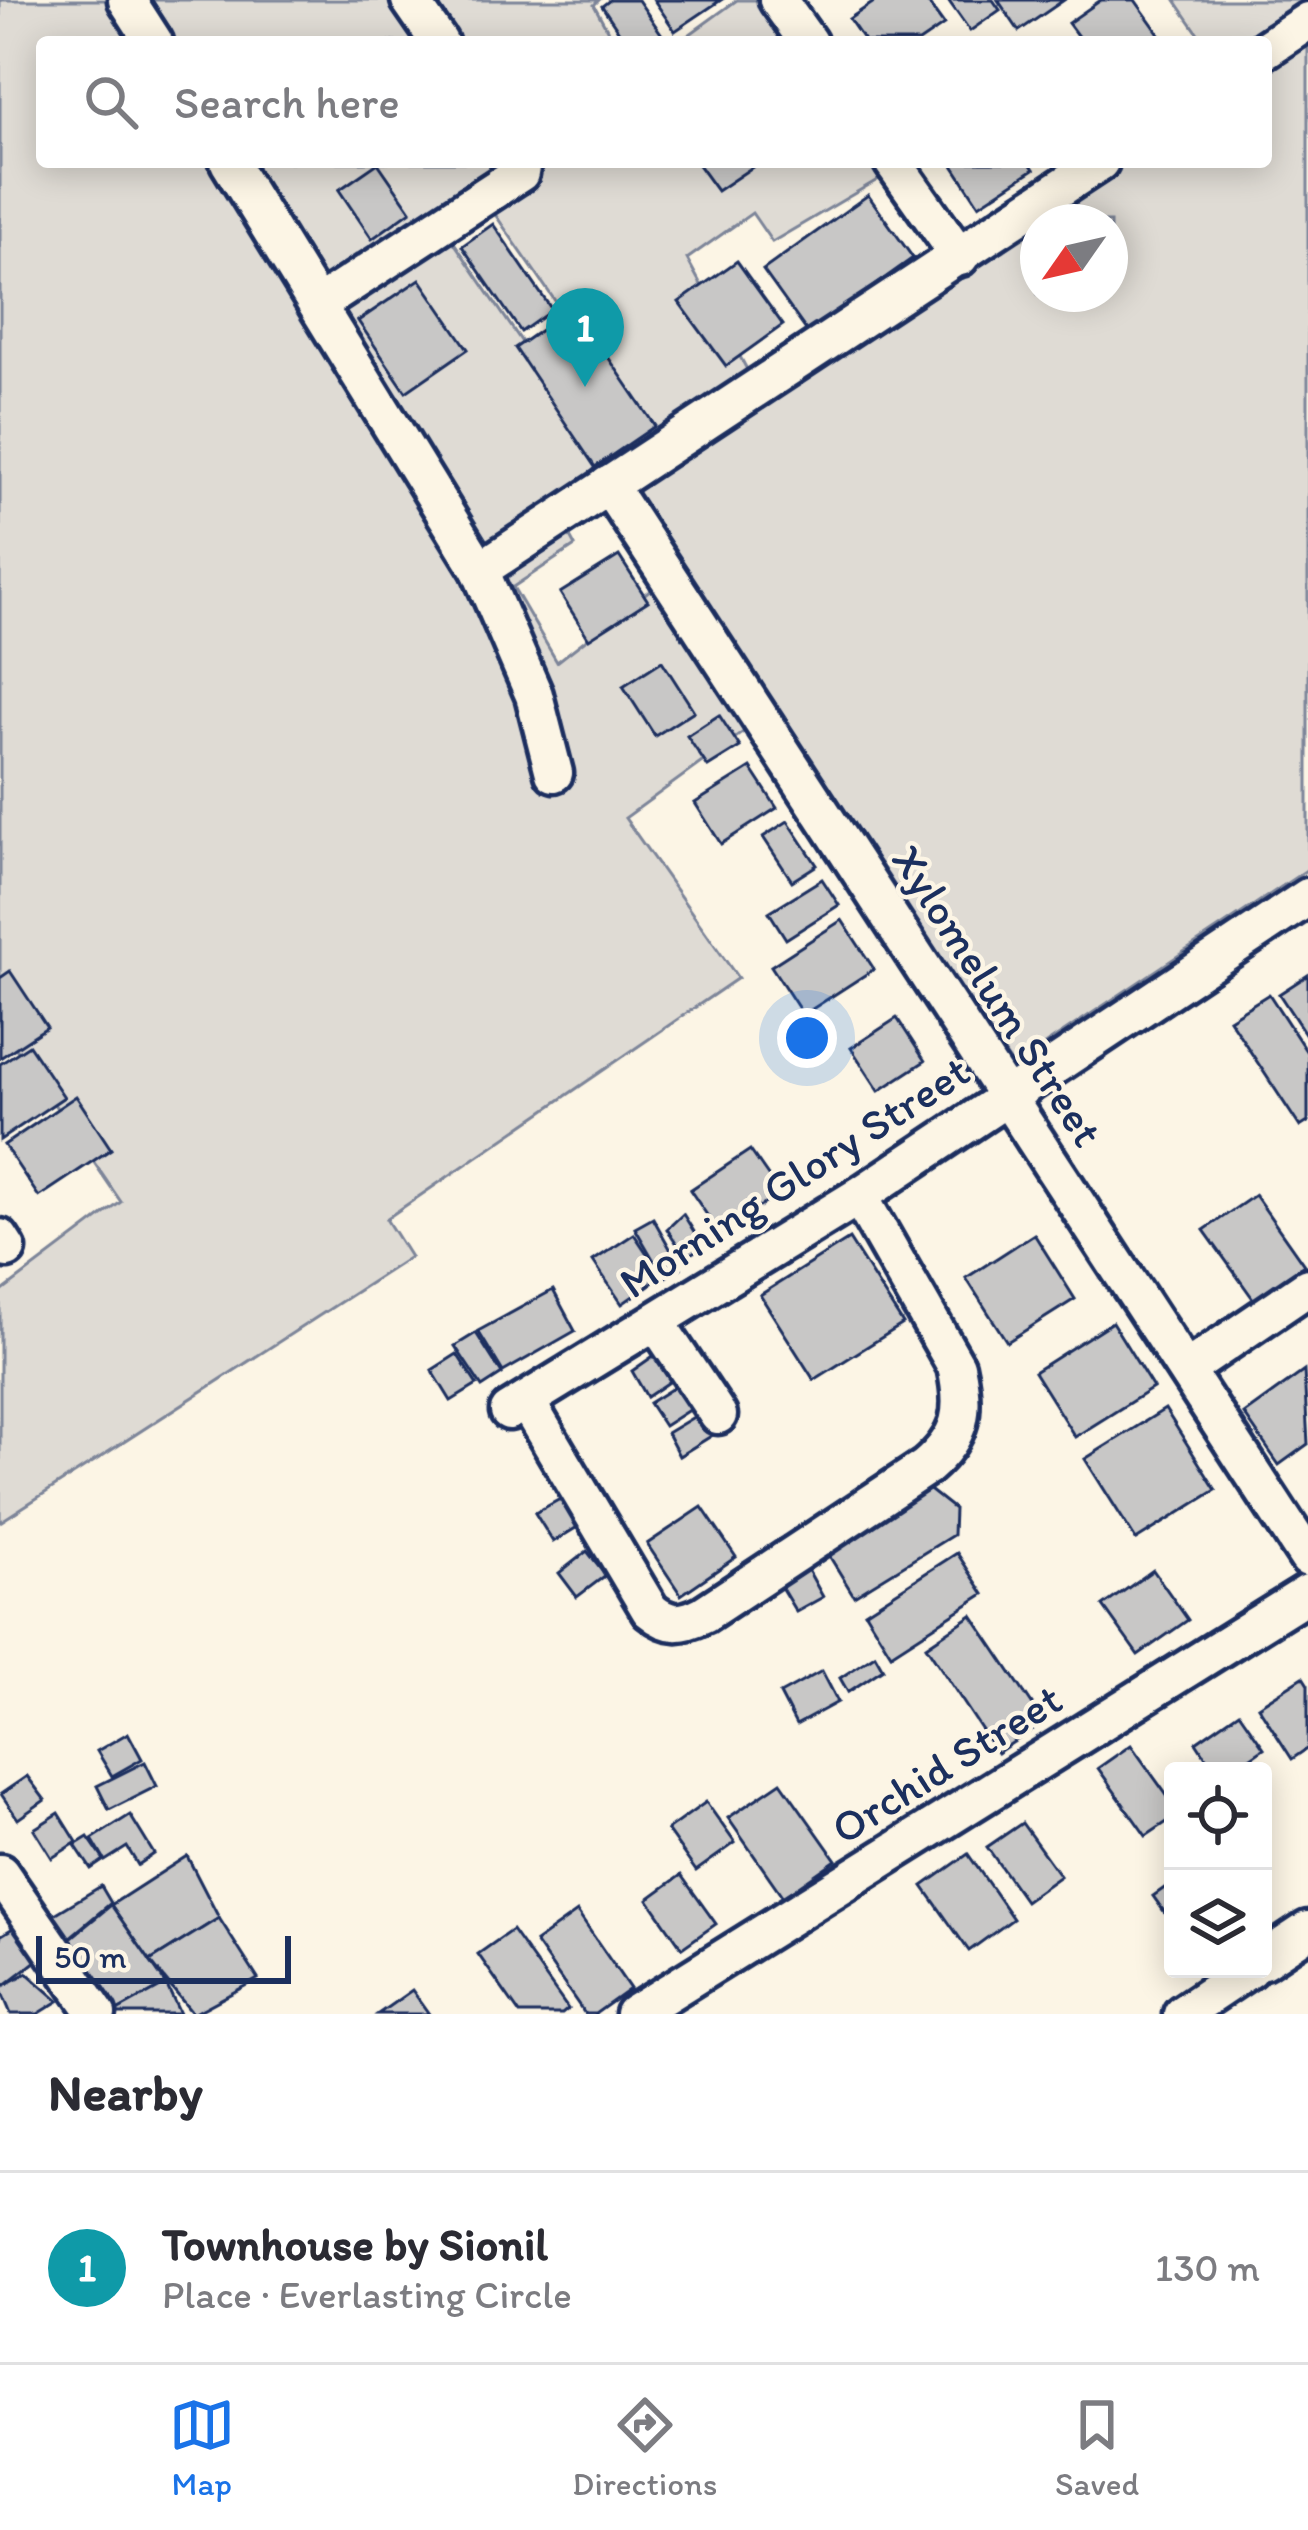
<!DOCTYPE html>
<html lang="en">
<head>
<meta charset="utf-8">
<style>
	:root { --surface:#fff; --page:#f7f7f7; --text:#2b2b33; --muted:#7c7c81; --line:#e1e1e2; --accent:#1a73e8 }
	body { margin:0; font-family:Itim,sans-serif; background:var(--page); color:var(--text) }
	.controls { position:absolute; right:36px; bottom:36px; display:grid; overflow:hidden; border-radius:12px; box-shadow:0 6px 30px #0003 }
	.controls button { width:108px; height:108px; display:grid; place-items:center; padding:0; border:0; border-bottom:3px solid var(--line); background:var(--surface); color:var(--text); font:60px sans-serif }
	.compass { position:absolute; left:1020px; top:204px; width:108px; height:108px; border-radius:50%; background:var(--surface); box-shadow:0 6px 30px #0003; rotate:236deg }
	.scale { position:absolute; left:36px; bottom:30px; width:255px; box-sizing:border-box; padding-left:12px; border:6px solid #1b2f5e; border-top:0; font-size:33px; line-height:42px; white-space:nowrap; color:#1b2f5e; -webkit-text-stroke:9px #fcf5e5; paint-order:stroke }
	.you { position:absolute; left:807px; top:1038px; width:42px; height:42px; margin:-30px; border:9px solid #fff; border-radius:50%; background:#1a73e8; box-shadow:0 0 0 18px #1a73e833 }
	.badge { display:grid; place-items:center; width:78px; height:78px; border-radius:50%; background:var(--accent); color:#fff; font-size:39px; font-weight:700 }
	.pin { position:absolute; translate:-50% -99px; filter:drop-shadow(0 3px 6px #0008) }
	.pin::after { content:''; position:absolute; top:63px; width:42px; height:36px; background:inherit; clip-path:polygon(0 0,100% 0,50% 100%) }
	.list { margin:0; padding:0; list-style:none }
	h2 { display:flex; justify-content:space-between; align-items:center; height:156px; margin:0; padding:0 48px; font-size:51px }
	h2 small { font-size:39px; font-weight:400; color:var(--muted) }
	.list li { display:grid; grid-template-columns:78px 1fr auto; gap:36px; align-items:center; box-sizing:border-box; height:192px; padding:0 48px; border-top:3px solid var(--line) }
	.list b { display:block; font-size:45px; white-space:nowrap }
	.list p { margin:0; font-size:39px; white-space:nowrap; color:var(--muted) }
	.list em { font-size:39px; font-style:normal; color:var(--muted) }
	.icon { flex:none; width:66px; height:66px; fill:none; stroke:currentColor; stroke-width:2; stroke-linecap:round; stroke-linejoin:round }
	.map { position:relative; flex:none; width:1308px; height:2014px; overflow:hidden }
	.search { position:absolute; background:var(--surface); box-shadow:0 6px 30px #0003; left:36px; right:36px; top:36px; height:132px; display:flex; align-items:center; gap:30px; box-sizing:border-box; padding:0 42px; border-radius:12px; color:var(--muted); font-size:45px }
	.sheet { height:348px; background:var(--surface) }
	nav { display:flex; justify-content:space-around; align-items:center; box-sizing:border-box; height:168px; border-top:3px solid var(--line); background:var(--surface); font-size:33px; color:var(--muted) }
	nav a { display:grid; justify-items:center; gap:6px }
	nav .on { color:var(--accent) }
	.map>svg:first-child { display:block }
	.green { fill:#dfdbd4; stroke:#7d8599; stroke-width:3; fill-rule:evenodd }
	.building { fill:#c8c7c6; stroke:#1b2f5e; stroke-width:3 }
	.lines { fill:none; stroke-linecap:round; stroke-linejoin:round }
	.minor-casing { stroke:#1b2f5e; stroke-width:45 }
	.minor { stroke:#fcf5e5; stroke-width:36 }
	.labels { text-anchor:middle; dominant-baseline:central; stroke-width:9; stroke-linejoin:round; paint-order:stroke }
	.street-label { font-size:45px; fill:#1b2f5e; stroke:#fcf5e5 }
</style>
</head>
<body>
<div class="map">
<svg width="1308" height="2014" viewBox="0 0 1308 2014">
	<rect width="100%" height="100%" fill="#fcf5e5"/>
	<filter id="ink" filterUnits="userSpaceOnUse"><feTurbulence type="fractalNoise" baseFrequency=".00833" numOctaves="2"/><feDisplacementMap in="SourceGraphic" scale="24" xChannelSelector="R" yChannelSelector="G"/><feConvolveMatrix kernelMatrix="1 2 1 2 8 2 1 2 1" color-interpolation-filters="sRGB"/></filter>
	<g filter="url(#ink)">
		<g class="green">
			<path d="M0,0H599L594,5L614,42H42V162H868L879,179L772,242L752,213L687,259L750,375L1067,162H1266V42H1204L1175,0H1308V869L1013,1066L612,474L556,511L575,546L513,587L557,662L655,586L749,728L625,818L738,978L386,1219L410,1257L0,1522V1293L121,1202L0,1025ZM476,187L653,442L611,473L434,213ZM1038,222H1110V294H1038Z"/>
			<path d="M737,0H758L787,42H679Z"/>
		</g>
		<g class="building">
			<path d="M610,0H638L667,42H626L602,6Z"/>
			<path d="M654,0H721L675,31Z"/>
			<path d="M877,0H926L944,25L919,42H865L849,19Z"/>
			<path d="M948,0H993L1000,10L970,31Z"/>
			<path d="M998,0H1064L1019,31Z"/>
			<path d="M1101,0H1135L1165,42H1082L1068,23Z"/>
			<path d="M696,162H760L717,191Z"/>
			<path d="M951,162H1029L1034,169L979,205Z"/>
			<path d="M378,163L411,211L372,239L339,190Z"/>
			<path d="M868,195L913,258L808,333L763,270Z"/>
			<path d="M493,224L552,310L521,332L462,246Z"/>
			<path d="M737,261L783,325L726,366L679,302Z"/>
			<path d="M420,279L468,349L406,392L358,321Z"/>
			<path d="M574,307L655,426L595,467L515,348Z"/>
			<path d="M619,556L648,601L589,639L560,593Z"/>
			<path d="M662,661L694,711L655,736L623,686Z"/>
			<path d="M719,715L740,747L708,767L687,736Z"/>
			<path d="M751,768L777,808L721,844L695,803Z"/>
			<path d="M788,821L817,865L792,881L763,837Z"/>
			<path d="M822,879L839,905L786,939L769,912Z"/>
			<path d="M842,920L874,969L803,1015L771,966Z"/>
			<path d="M10,971L47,1027L0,1058V978Z"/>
			<path d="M1308,975V1038L1279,994Z"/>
			<path d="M1269,994L1308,1054V1122L1300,1127L1229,1019Z"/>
			<path d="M897,1018L925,1061L879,1091L851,1048Z"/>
			<path d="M29,1045L64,1097L0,1140V1064Z"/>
			<path d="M76,1096L111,1149L39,1197L4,1145Z"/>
			<path d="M750,1150L780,1193L720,1234L690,1190Z"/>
			<path d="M1255,1195L1304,1265L1254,1300L1204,1230Z"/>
			<path d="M683,1214L703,1246L686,1257L667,1229Z"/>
			<path d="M653,1218L681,1268L664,1278L635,1228Z"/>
			<path d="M634,1234L662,1276L622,1304L593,1261Z"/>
			<path d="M1034,1234L1075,1299L1007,1342L966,1278Z"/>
			<path d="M849,1239L903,1324L814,1380L760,1295Z"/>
			<path d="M553,1290L575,1331L503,1372L478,1331Z"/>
			<path d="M1112,1322L1153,1388L1075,1437L1034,1372Z"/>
			<path d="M476,1333L502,1374L482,1387L455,1346Z"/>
			<path d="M662,1350L678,1376L647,1397L632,1371Z"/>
			<path d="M457,1354L477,1385L451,1401L432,1370Z"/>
			<path d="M1304,1371L1308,1444L1279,1465L1244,1414Z"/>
			<path d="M684,1381L698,1404L664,1426L649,1403Z"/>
			<path d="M1165,1409L1216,1490L1136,1540L1085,1459Z"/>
			<path d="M702,1412L716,1433L679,1456L667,1433Z"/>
			<path d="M926,1487L954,1509L953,1535L854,1596L825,1549Z"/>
			<path d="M562,1498L579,1526L553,1542L535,1513Z"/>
			<path d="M702,1507L736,1557L681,1595L647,1544Z"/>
			<path d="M587,1551L606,1575L577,1597L559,1573Z"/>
			<path d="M957,1553L984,1594L891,1654L865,1612Z"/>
			<path d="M808,1570L823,1597L796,1612L781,1587Z"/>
			<path d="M1153,1570L1188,1620L1138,1655L1103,1606Z"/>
			<path d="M972,1615L1044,1722L997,1753L926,1646Z"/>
			<path d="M875,1655L883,1669L848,1692L840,1678Z"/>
			<path d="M822,1671L838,1702L796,1725L780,1694Z"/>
			<path d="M1303,1677L1308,1685V1748L1292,1759L1258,1706Z"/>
			<path d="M1239,1712L1264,1748L1231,1771H1215L1196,1742Z"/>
			<path d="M128,1733L142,1759L112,1776L97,1751Z"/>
			<path d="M1131,1745L1173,1804V1818L1146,1836L1098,1768Z"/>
			<path d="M145,1762L157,1786L109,1810L97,1786Z"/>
			<path d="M27,1776L45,1800L18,1819L1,1794Z"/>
			<path d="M781,1782L836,1860L783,1897L728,1818Z"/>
			<path d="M706,1802L735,1843L696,1871L667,1830Z"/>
			<path d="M59,1813L77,1842L52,1858L34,1829Z"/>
			<path d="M130,1815L154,1854L138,1865L127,1847L105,1861L92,1839Z"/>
			<path d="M1022,1823L1060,1876L1025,1901L987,1847Z"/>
			<path d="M88,1837L104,1860L91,1869L75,1845Z"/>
			<path d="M968,1854L1013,1919L969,1951L923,1886Z"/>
			<path d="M187,1856L219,1918L150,1961L111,1905Z"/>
			<path d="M681,1875L716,1924L682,1948L648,1899Z"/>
			<path d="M1173,1882V1924L1153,1896Z"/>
			<path d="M101,1886L111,1903L56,1949L40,1923Z"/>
			<path d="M111,1905L166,1984L112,2014L61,1946Z"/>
			<path d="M577,1912L630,1989L595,2014H585L535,1942Z"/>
			<path d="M219,1918L258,1979L193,2014L150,1961Z"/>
			<path d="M18,1925L36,1961L0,1989V1936Z"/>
			<path d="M512,1930L568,2009L562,2014H520L478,1954Z"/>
			<path d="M27,1973L59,2001L38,2014H11L0,1988Z"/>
			<path d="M166,1984L180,2014H112Z"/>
			<path d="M412,1990L429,2014H378Z"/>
		</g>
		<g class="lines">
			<g class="minor-casing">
				<g id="minor">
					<path d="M127,0L154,42"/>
					<path d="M410,0L439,42"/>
					<path d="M778,0L808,42"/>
					<path d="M1266,49L1308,21"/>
					<path d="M229,162L480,570L534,695L554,773"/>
					<path d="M893,162L960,257"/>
					<path d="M318,305L520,173L522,162"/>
					<path d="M608,485L1308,1558"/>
					<path d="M480,570L1100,162"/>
					<path d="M0,1238L7,1249"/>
					<path d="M656,1322L718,1415"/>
					<path d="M1186,1370L1308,1287"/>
					<path d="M526,1401L650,1610C669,1626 682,1625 704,1614L926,1467C962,1436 966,1411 956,1366L859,1196"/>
					<path d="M509,1411L859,1196L1308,897"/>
					<path d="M0,1873L97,2014"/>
					<path d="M1263,1960L1308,1930"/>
					<path d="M634,2014L1308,1593"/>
					<path d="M1182,2014L1249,1969"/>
				</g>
			</g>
			<use href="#minor" class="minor"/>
		</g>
	</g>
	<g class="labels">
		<g class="street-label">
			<text transform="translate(998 995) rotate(57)">Xylomelum Street</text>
			<text transform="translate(794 1176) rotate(-33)">Morning Glory Street</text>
			<text transform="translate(946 1763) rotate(-32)">Orchid Street</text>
		</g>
	</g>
</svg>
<div class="controls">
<button><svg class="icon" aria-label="locate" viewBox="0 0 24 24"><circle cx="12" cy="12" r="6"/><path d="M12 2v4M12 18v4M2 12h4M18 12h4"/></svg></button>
<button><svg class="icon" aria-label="layers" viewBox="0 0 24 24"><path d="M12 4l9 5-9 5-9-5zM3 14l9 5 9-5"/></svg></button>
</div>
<svg class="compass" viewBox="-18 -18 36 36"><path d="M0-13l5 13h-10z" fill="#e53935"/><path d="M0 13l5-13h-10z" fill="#7c7c81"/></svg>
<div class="scale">50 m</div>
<div class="you"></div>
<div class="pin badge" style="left:585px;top:387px;background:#0f9aa8">1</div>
<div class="search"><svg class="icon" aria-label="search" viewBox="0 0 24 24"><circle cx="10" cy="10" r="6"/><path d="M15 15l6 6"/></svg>Search here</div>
</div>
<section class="sheet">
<h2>Nearby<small></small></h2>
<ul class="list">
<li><span class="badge" style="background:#0f9aa8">1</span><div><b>Townhouse by Sionil</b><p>Place · Everlasting Circle</p></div><em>130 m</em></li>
</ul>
</section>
<nav>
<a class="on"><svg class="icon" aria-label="map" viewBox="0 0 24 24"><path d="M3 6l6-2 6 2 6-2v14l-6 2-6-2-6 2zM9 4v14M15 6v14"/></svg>Map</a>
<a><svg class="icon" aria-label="directions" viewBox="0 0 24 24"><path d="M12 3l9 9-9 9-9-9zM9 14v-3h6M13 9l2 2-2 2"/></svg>Directions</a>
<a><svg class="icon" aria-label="saved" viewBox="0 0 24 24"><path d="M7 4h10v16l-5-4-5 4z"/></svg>Saved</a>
</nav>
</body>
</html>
